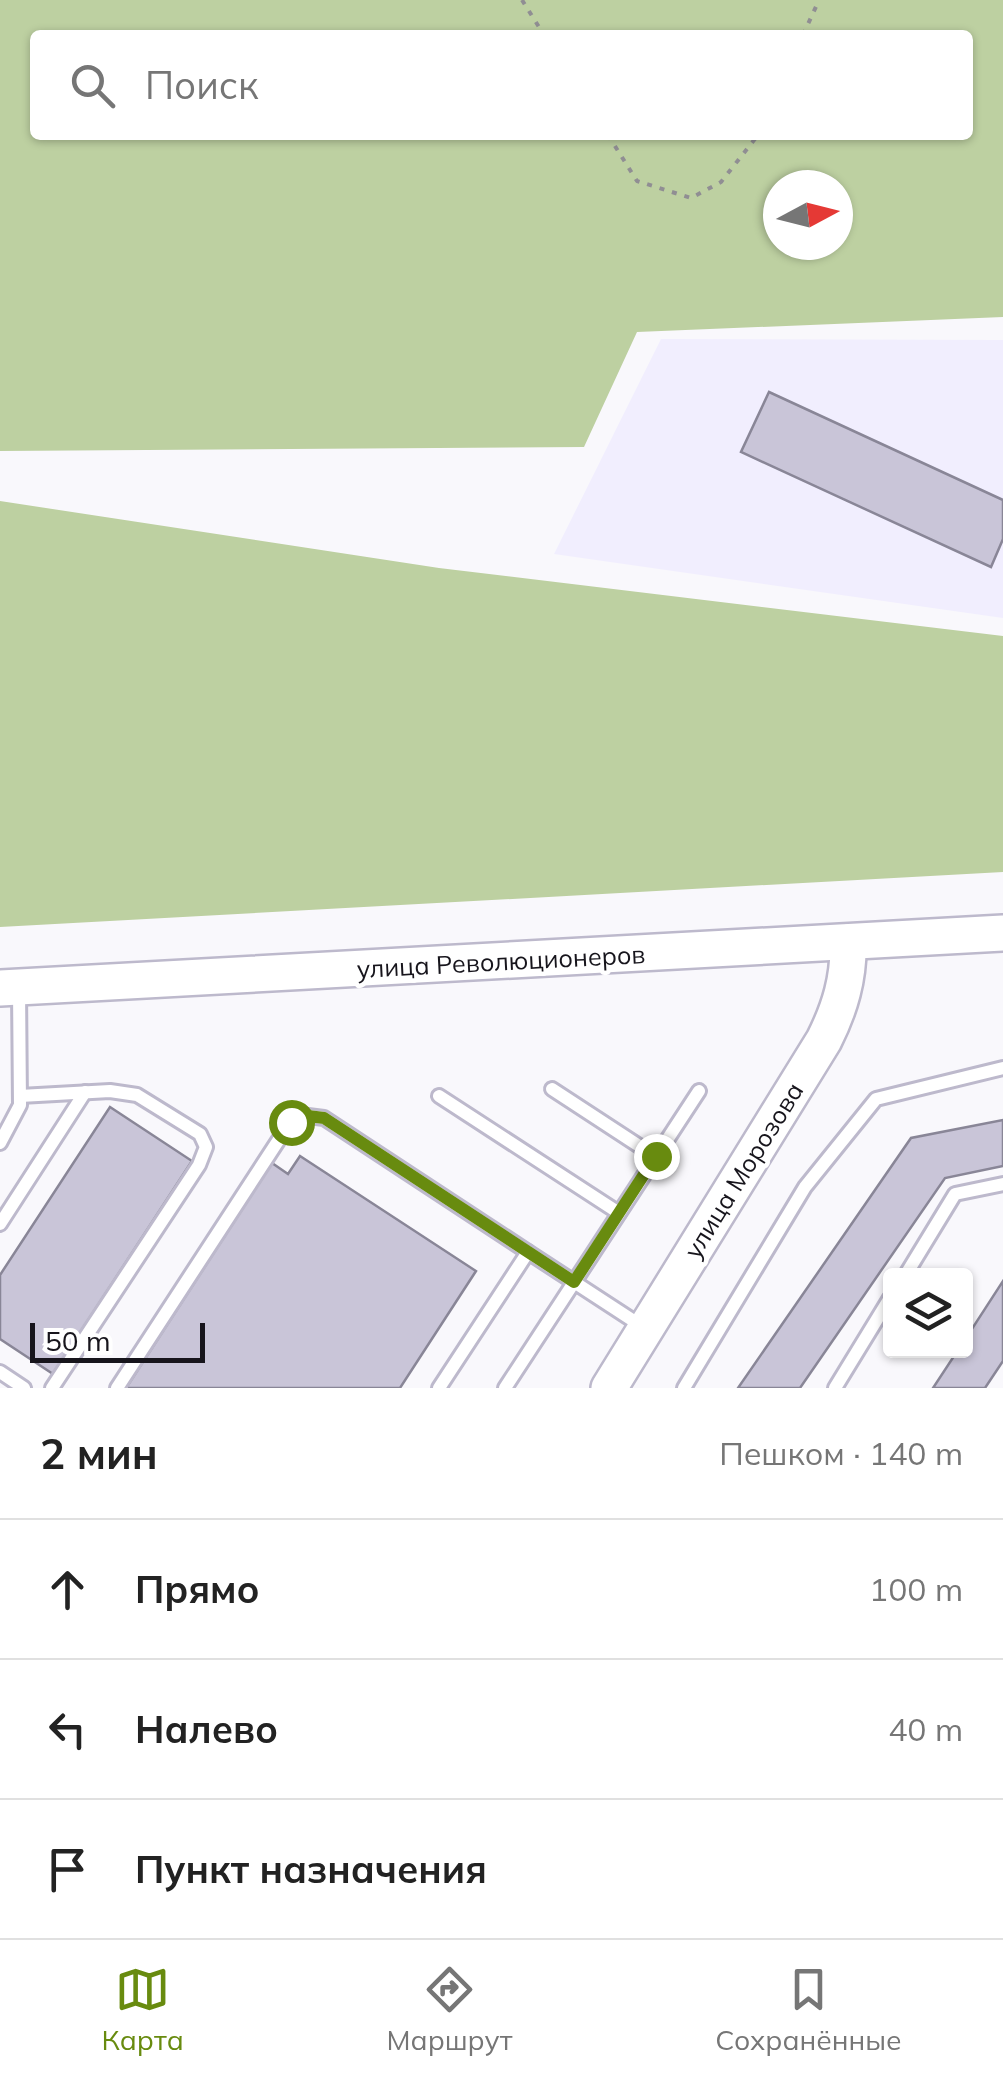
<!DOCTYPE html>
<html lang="ru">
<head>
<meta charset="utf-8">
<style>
	:root { --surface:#fff; --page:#f2f2f2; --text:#222; --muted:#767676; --line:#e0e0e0; --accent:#688b0f }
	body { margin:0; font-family:Mulish,sans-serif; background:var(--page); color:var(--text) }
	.controls { position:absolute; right:30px; bottom:30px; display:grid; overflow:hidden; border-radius:10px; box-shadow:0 2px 8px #0004 }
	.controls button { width:90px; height:90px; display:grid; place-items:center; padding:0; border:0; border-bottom:2px solid var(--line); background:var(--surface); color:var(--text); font:50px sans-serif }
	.compass { position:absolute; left:763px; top:170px; width:90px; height:90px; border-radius:50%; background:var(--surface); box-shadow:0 2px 8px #0004; rotate:83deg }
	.scale { position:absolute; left:30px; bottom:25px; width:175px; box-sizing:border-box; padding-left:10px; border:5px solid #17151c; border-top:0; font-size:28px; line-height:35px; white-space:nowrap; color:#17151c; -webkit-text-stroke:8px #fff; paint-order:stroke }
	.stop { position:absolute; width:30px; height:30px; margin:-22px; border:8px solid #688b0f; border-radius:50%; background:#fff }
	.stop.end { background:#688b0f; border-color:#fff; box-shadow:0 2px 10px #0008 }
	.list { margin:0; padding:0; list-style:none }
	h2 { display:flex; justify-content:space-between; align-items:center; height:130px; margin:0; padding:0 40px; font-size:42px }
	h2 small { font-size:32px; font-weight:400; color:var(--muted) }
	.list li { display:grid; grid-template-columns:65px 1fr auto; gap:30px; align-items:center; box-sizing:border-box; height:140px; padding:0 40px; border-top:2px solid var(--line) }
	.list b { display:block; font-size:38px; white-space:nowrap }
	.list em { font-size:32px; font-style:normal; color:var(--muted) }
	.icon { flex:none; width:55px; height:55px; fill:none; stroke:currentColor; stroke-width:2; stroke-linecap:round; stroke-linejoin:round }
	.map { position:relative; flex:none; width:1003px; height:1388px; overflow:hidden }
	.search { position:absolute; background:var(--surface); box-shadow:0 2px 8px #0004; left:30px; right:30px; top:30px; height:110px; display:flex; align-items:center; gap:25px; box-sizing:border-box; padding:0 35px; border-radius:10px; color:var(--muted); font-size:38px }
	.sheet { height:550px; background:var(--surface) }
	nav { display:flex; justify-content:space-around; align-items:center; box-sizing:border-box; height:140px; border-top:2px solid var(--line); background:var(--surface); font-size:28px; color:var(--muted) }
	nav a { display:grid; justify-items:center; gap:5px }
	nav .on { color:var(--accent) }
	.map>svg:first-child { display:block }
	.built { fill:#f1eefe }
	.green { fill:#bdd0a1; fill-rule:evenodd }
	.building { fill:#c9c5d8; stroke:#898697; stroke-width:2.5 }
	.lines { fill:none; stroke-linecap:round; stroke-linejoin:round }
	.lane-casing { stroke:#bdb9cc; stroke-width:18 }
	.secondary-casing { stroke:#bdb9cc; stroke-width:40 }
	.path { stroke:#908e93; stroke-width:4; stroke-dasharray:5 8; stroke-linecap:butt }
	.lane { stroke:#fff; stroke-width:12 }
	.secondary { stroke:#fff; stroke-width:35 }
	.route { stroke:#688b0f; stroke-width:12 }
	.labels { text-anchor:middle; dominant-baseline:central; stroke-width:9; stroke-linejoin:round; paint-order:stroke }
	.street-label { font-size:25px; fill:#17151c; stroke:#fff }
</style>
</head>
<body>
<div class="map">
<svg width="1003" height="1388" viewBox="0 0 1003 1388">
	<rect width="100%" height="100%" fill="#f9f8fc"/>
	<path class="built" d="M661,339L1003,340V618L554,554Z"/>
	<g class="green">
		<path d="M0,0H1003V317L637,332L584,447L0,451ZM35,35H968V135H35ZM778,185H838V245H778Z"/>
		<path d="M0,501L439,568L1003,636V872L0,927Z"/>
	</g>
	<g class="building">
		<path d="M769,392L1003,500V539L991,567L741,452Z"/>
		<path d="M110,1107L192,1161L53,1374L0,1339V1275Z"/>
		<path d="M1003,1120V1166L945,1178L800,1388H738L911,1138Z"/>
		<path d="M300,1156L476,1271L400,1388H126L272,1163L288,1174Z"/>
		<path d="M1003,1281V1361L985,1388H933L958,1350H966V1338Z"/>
	</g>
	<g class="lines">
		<g class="lane-casing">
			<g id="lane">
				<path d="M552,1089L656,1157"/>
				<path d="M20,1096L110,1091L137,1095L200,1134L206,1147L199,1165L52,1388"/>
				<path d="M439,1096L619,1213"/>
				<path d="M0,1143L20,1105L19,989"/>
				<path d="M0,1224L85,1092"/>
				<path d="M528,1252L643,1327"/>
				<path d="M905,1276L955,1194L1003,1184"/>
				<path d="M0,1372L24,1388"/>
				<path d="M117,1388L291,1121L308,1116L324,1118L528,1252L439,1388"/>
				<path d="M505,1388L699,1091"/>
				<path d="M684,1388L805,1187L876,1099L1003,1068"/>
				<path d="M835,1388L890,1298"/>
			</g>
		</g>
		<g class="secondary-casing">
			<g id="secondary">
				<path d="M0,988L1003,933"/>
				<path d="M609,1388L824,1040C840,1008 849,978 848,942"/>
			</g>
		</g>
		<g class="path">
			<path d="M522,0L544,35"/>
			<path d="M803,35L819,0"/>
			<path d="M608,135L637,181L691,198L721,182L758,135"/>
		</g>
		<use href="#lane" class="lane"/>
		<use href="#secondary" class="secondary"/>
	</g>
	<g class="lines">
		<path class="route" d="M291,1122L308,1116L324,1118L574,1282L656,1156"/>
	</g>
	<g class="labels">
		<g class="street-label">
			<text transform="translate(501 961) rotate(-3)">улица Революционеров</text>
			<text transform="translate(743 1170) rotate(-58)">улица Морозова</text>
		</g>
	</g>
</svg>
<div class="controls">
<button><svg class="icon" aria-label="layers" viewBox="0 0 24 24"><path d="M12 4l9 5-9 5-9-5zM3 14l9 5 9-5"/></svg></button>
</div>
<svg class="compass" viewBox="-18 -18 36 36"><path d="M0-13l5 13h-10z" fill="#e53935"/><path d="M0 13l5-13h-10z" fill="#767676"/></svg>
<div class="scale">50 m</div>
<div class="stop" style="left:291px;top:1122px"></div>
<div class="stop end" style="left:656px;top:1156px"></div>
<div class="search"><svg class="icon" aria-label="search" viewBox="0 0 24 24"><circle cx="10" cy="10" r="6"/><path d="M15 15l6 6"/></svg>Поиск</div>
</div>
<section class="sheet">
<h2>2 мин<small>Пешком · 140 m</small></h2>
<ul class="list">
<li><svg class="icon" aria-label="ahead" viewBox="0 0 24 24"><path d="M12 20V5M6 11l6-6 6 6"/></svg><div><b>Прямо</b></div><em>100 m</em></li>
<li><svg class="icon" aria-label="left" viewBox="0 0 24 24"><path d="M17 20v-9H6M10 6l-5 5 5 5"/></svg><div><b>Налево</b></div><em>40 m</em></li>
<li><svg class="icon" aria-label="arrive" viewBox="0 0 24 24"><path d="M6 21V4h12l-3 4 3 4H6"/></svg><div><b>Пункт назначения</b></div></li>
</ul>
</section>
<nav>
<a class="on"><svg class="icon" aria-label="map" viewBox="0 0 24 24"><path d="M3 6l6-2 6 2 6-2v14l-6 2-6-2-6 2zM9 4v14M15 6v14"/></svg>Карта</a>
<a><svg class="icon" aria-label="directions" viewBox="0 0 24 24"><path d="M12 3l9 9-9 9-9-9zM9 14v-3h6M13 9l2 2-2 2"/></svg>Маршрут</a>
<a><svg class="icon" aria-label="saved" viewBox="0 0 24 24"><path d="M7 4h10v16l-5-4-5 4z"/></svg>Сохранённые</a>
</nav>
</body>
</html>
